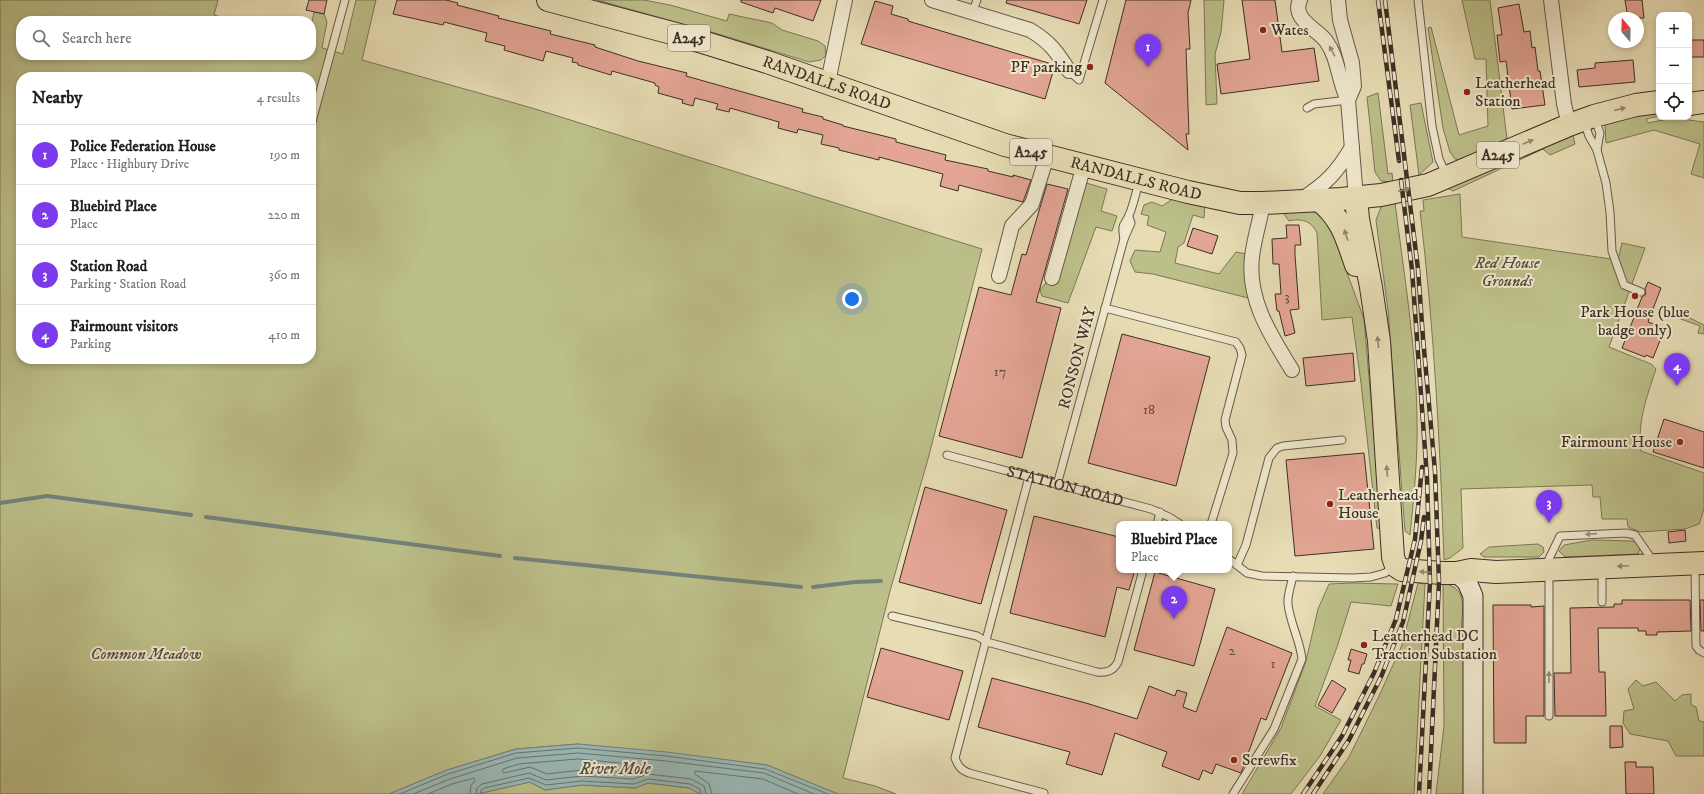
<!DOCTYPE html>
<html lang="en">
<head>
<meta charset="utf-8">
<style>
	:root { --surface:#fff; --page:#f2f2f2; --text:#202124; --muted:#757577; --line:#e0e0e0; --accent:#7c3aed }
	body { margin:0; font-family:"IM FELL DW Pica",serif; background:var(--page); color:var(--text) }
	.controls { position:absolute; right:12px; top:12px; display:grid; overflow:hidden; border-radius:8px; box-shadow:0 2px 6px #0003 }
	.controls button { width:36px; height:36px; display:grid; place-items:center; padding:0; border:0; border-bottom:1px solid var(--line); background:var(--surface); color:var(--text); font:20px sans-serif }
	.compass { position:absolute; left:1608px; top:12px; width:36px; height:36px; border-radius:50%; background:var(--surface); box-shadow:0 2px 6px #0003; rotate:341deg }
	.you { position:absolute; left:852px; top:299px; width:14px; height:14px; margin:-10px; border:3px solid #fff; border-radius:50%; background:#1a73e8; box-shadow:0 0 0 6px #1a73e833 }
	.badge { display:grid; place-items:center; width:26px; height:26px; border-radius:50%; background:var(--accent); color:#fff; font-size:13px; font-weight:700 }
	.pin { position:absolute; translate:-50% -33px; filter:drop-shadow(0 1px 2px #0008) }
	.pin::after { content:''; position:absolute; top:21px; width:14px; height:12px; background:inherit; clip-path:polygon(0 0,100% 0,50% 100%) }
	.popup { position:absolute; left:1116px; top:521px; width:116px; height:52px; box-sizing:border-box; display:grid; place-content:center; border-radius:8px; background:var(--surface); filter:drop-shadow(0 1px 3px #0005); font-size:13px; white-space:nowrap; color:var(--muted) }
	.popup b { font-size:15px; color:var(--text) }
	.popup::after { content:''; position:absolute; left:50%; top:100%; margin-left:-8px; border:8px solid transparent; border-top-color:var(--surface) }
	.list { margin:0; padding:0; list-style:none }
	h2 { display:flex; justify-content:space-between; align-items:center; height:52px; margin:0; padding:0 16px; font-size:17px }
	h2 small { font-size:13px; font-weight:400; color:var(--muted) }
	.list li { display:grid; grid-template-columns:26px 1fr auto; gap:12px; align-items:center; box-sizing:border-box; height:60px; padding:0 16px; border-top:1px solid var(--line) }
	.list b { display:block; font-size:15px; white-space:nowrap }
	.list p { margin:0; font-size:13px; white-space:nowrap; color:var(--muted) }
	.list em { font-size:13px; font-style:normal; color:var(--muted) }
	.icon { flex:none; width:22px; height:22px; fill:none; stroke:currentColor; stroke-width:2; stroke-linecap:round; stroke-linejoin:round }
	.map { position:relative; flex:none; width:1704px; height:794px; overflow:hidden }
	.search { position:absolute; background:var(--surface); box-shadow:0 2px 6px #0003; left:16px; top:16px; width:300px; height:44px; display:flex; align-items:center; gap:10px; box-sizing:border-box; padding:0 14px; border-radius:16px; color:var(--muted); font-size:15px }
	.panel { position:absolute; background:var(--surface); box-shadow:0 2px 6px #0003; left:16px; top:72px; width:300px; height:292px; border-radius:16px }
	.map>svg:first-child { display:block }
	.green { fill:#bcbf89; stroke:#7c7758; fill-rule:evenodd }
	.water { fill:#9ab9b6; stroke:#74827c }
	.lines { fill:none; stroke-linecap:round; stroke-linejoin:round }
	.shore { stroke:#6b746e; stroke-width:1 }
	.stream { stroke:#74827c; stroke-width:4 }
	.building { fill:#e3a594; stroke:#3c2f26 }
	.lane-casing { stroke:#675a4a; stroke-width:9 }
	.street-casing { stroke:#675a4a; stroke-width:16 }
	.secondary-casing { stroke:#3c2f26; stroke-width:21 }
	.primary-casing { stroke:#3c2f26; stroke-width:24 }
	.lane { stroke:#efe8ce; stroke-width:7 }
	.street { stroke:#efe8ce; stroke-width:14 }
	.secondary { stroke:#efe8ce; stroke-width:19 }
	.primary { stroke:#e7dcb4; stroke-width:22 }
	.rail-casing { stroke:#3c2f26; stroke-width:4.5 }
	.rail { stroke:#efe8ce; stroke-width:3; stroke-dasharray:9; stroke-linecap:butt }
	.oneway { fill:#968c7a }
	.oneway2 { fill:#92866d }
	.poi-dot { fill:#8f2418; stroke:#efe8ce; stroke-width:1.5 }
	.labels { text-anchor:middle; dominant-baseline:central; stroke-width:4; stroke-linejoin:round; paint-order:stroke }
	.number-label { font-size:14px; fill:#664c42 }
	.shield { fill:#efe8ce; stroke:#726658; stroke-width:1 }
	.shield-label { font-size:15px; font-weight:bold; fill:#3c2f26 }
	.poi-label { font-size:16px; fill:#3c2f26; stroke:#efe8ce; text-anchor:start }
	.street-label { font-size:16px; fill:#3c2f26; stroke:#efe8ce }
	.park-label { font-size:16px; font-style:italic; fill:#564c3a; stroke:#efe8ce }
	.water-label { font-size:17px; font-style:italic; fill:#4f4b43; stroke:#efe8ce }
</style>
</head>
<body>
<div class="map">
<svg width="1704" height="794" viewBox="0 0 1704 794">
	<rect width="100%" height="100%" fill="#e7dcb4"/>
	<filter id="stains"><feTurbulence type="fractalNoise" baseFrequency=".005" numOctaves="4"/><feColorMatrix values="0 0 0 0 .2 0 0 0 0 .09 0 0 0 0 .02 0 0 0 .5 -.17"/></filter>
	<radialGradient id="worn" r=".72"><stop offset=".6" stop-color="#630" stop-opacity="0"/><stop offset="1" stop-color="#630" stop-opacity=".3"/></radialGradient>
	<g class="green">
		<path d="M0,0H218L214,15L234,21H21V55H311V26L314,12L324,14L327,22L322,48L343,54L356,0H376L362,60L532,108L982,249L928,459L890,591L843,778L875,786L896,794H838L767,765L578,744L516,749L447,770L389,794H0ZM21,77H311V359H21Z"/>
		<path d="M597,0H644L670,5L727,21L729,14L772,23L782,30L818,41L825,46L826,55L821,60L809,62L715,33Z"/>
		<path d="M1204,0H1224L1221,32L1215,54L1217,104L1206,105Z"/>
		<path d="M1462,0H1490L1507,139L1461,160L1455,159L1450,152L1443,128L1428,28L1431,27L1459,135L1488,126L1486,59H1475Z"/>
		<path d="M1378,93L1388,174L1392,173L1393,182L1381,181L1375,172L1367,97Z"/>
		<path d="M1421,103L1433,162L1419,175L1410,105Z"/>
		<path d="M1659,110V116L1646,119L1648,123L1673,118L1704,122V178L1691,174L1700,144L1654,130L1606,143L1605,125L1609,120Z"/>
		<path d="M1572,131L1575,144L1550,155L1543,149L1453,191L1447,188Z"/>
		<path d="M1086,183L1107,189L1101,211L1117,216L1112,231L1096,227L1068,303L1042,296L1040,290L1046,283L1055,284Z"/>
		<path d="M1460,194L1462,237L1618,260L1622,243L1645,248L1609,347L1651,364L1656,369C1647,396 1637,423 1641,451L1704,473V509L1699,524L1685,529L1640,532L1628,527L1627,519H1602L1600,497H1593L1592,485L1461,489L1463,548L1450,558L1444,560C1440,443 1434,327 1420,211H1424L1423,200Z"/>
		<path d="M1176,197L1205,204L1204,218L1193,215L1184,243L1178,247L1175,263L1219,274L1236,252L1246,254L1248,298L1153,274L1135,272L1130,261L1135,250L1160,252L1166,232L1147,225L1149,216L1141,214L1144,205L1152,202L1162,206Z"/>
		<path d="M1388,203H1395C1404,274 1416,346 1417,417C1418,457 1414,496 1410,535L1405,531L1388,310L1376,220L1381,207Z"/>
		<path d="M1301,209L1317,213L1327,218L1364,319L1382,529L1377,528L1361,383L1352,317L1322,320L1317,233C1312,221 1301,218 1289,221L1284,214Z"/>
		<path d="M1672,309L1704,325V334L1698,333L1700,326L1670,315Z"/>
		<path d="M1592,540L1632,541L1638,543L1640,548L1638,554L1565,557L1559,551L1564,545Z"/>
		<path d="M1538,544L1543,547L1544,552L1539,557H1484L1480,554L1489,547Z"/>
		<path d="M1352,583L1398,584L1391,606L1351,602L1337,647L1315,706L1341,720L1320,756L1291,794H1242L1281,728L1306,661L1318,609L1329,584Z"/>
		<path d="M1418,583L1425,584L1414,794H1323L1349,757L1379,696L1402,645Z"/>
		<path d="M1443,583C1474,589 1458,619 1462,639C1463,642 1465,645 1466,648L1467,794H1436L1444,726Z"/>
		<path d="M1636,680L1643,686L1656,682L1675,701L1682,695L1691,694V705L1696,707L1699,721L1704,722V756H1676L1668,741L1630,734L1623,723L1624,711L1634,709L1628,689Z"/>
		<path d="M530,782L545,790L582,785L635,788L648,783L689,788L700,794H477Z"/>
	</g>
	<path class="water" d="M578,744L667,752L767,765L838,794H700L689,788L648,783L635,788L582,785L545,790L530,782L477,794H389L447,770L516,749Z"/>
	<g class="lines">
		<g class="shore">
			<path d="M578,759L642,765L644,767L632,773L582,770L547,774L530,767L504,773L502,771L503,769L519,764Z"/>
			<path d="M400,794L448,774L516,753L578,748L666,756L765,769L828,794"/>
			<path d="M413,794L450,779L517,758L578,753L666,761L764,773L814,794"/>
			<path d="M428,794L452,784L474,778L475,780L471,786L470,794"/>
			<path d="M476,794L477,788L482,784L529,773L546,780L582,776L633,779L648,774L691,779L704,786L706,794"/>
			<path d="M481,794V790L484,788L529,778L546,785L582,781L634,784L648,779L690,784L700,789L701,794"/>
			<path d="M712,794L709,784L695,774V771L763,779L798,794"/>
		</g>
		<g class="stream">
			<path d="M0,503L47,496L191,515"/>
			<path d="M206,517L500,556"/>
			<path d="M515,558L801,587"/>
			<path d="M813,587L855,582L881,581"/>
		</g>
	</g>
	<g class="building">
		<path d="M309,0H327L324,14L306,10Z"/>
		<path d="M397,0H446L458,3L457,5L499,16L498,18L551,31L550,34L595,45V47L638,61L687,73L686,76L803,109L802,112L823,117V119L843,125V126L896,139V142L946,155L945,160L988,169V171L1013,177V175L1031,180L1023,202L959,185L958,191L940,186L943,174L879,157V160L839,150V148L821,144L823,135L798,129L797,133L778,128L779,122L730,108L729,112L716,109L718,104L695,98L693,106L682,103L683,100L658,93L659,87L655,85V83L612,71L611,75L578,65V63L572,62L573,58L546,51L543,61L525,56L504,50L505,46L485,41L487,33L444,22L443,25L393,14Z"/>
		<path d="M741,0H821L813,21L775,8L773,13L741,2Z"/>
		<path d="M1007,0H1087L1079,24L1006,3Z"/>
		<path d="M1126,0H1191L1188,13L1190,49H1186L1189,134H1186L1188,150L1105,83Z"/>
		<path d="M1242,0H1275L1282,52L1314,48L1319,81L1221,94L1217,64L1250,59Z"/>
		<path d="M1625,0H1642L1644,18H1628Z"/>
		<path d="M875,1L893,6L891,14L908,19V21L1055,65L1045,99L861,44Z"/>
		<path d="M1519,4L1524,32L1530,31L1532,48L1535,47L1538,71H1540L1545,105L1512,109L1506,61L1500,62L1497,35H1502L1498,8Z"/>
		<rect x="1689" y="40" width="15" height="17"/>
		<path d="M1633,60L1635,82L1579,87L1577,70L1595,68V63Z"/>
		<path d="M1047,184L1068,189L1036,302L1061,308L1022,458L939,436L979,287L1011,295L1022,254L1026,255Z"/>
		<path d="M1286,225H1299L1301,245H1295V255L1299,309L1290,310L1295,333L1285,336L1279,311H1277L1275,294H1281L1279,264H1273L1272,239L1287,238Z"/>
		<path d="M1193,228L1218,236L1212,254L1187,246Z"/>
		<path d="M1648,282L1661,288L1648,322L1665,328L1653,358L1646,355L1645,357L1622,348L1642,297L1646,294L1645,289Z"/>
		<path d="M1122,334L1210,357L1176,486L1088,463Z"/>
		<path d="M1353,353L1355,381L1306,386L1303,358Z"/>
		<path d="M1664,419L1704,432V468L1653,452Z"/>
		<path d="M1364,453L1374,549L1295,556L1286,460Z"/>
		<path d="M925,487L1007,510L981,604L899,582Z"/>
		<path d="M1034,516L1119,537V570H1135L1129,590L1117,587L1105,637L1010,613Z"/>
		<path d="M1685,530L1686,541L1669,543L1668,532Z"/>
		<path d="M1155,572L1215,589L1194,666L1134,650Z"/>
		<path d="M1622,600H1690L1691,631L1657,632V635H1646V631H1638V628H1598L1599,672H1605L1606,716H1555L1554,673H1571L1570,608L1614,607V604H1622Z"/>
		<path d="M1700,600H1704V631H1701Z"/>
		<path d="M1493,605H1531V607L1544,606V716H1526V743H1494Z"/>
		<path d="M1227,627L1292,653L1266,720L1261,718L1241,773L1216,764L1212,774L1203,770L1199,780L1162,766L1167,752L1115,733L1102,775L1066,764L1070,752L978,727L992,678L1086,703L1137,719L1149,686L1175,696L1177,690L1187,693L1183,707L1196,712Z"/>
		<path d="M881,648L963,671L949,720L867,697Z"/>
		<path d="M1351,649L1367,654L1364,664H1362L1359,674L1348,671L1351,660H1348Z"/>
		<path d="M1332,680L1346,689L1332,713L1318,705Z"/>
		<path d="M1610,726H1622L1623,747L1610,748Z"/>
		<path d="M1625,762H1636V767H1653L1654,794H1626Z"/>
	</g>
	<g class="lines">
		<g class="lane-casing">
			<g id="lane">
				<path d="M1418,0L1432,126L1439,159L1446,174"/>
				<path d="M972,13L977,0"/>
				<path d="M1069,71L1079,80L1103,0"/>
				<path d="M1307,108L1314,104L1348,100"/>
				<path d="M1595,119L1600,133L1597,150"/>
				<path d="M1584,121L1589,136L1597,150L1606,183L1610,212L1612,251L1624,285L1641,292"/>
				<path d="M311,125L345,0"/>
				<path d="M1124,239C1121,222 1124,227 1129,215C1134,204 1136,192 1139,181"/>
				<path d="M1105,308L1236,342L1240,348L1242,355L1225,420L1226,427L1232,440L1233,453L1211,524"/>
				<path id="s1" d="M947,455L1151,509L1169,517L1180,524"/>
				<path d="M1029,477L955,758C958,766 961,770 969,773L1044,793"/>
				<path d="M1057,485L1124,239L1131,223L1129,217"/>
				<path d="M1157,524L1160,512"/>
				<path d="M1229,559L1247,573L1262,576L1352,578L1371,577L1385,573L1395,566"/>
				<path d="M1237,565L1246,545L1269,458L1277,448L1283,446L1342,440"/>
				<path d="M1695,566L1696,646L1699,650L1704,653"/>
				<path d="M1602,602V569"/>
				<path d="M892,616L977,636L987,642L1097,672C1107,673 1113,671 1118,662L1143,570"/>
				<path d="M1549,716V578L1546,570L1548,561L1560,536L1626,533L1635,535L1653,561"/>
				<path d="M1233,794L1274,729L1302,659C1300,640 1290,623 1288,604C1287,596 1291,585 1293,576"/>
			</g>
		</g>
		<g class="street-casing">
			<g id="street">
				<path d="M932,0L1030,30C1050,42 1057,52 1069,71"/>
				<path d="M1300,0C1291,19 1317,29 1326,41C1339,59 1338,81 1348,100L1356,198"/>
				<path d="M1338,0L1340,20L1352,63L1354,86L1348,100"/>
				<path d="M1551,0L1564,104L1569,125"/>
				<path d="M828,82L845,0"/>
				<path d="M1302,199C1327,183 1337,172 1352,147"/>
				<path d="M1263,203C1260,221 1254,239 1252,257C1247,300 1271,336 1292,370"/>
				<path d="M999,276L1012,226L1032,204L1047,156"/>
				<path d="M1052,278L1084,165"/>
			</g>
		</g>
		<g class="secondary-casing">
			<path id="secondary" d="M1457,573L1467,582L1473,596V794"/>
		</g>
		<g class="primary-casing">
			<g id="primary">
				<path id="s2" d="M548,0L683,36L767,62L1005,145L1188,192L1240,203H1263L1341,199L1381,195L1428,185L1569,125L1594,116L1636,105L1659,102"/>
				<path d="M1689,104L1704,102"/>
				<path d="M1356,198L1358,219L1371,287L1379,341L1393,557L1396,566L1402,570L1442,573H1457L1471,570L1496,572L1704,563"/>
				<path d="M1319,200C1342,218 1347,239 1356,265"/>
			</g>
		</g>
		<use href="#lane" class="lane"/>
		<use href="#street" class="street"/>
		<use href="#secondary" class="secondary"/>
		<use href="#primary" class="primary"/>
		<g class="rail-casing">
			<g id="rail">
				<path d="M1378,0L1399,161"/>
				<path d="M1385,0L1418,269L1423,338L1435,471L1439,582L1429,794"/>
				<path d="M1401,180L1412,270L1427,478L1430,582L1419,794"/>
				<path d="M1303,794L1342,736L1374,673L1396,619L1415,539L1422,467"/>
				<path d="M1313,794L1349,740L1381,677L1403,622L1421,541L1424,517"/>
			</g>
		</g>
		<use href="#rail" class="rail"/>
	</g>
	<defs><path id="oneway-solid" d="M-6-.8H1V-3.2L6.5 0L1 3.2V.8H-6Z"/></defs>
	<g class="oneway">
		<use href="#oneway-solid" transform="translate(1332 51) rotate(-118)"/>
		<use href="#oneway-solid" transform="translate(1591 534) rotate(176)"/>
		<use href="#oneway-solid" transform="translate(1549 677) rotate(-90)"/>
	</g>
	<g class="oneway2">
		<use href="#oneway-solid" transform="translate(1620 109) rotate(-14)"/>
		<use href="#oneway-solid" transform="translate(1528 142) rotate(-23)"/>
		<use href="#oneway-solid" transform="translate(1404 190) rotate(-11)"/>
		<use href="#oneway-solid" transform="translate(1346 235) rotate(-108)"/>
		<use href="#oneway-solid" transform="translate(1378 342) rotate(-96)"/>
		<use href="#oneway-solid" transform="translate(1387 471) rotate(-94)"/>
		<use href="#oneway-solid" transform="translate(1623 566) rotate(177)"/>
		<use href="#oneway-solid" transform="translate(1425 572) rotate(-176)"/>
	</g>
	<g class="poi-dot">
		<circle cx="1263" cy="30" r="4"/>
		<circle cx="1090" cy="67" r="4"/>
		<circle cx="1467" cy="92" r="4"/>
		<circle cx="1635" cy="296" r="4"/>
		<circle cx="1680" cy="442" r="4"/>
		<circle cx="1330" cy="504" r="4"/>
		<circle cx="1364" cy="645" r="4"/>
		<circle cx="1234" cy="760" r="4"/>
	</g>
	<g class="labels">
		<g class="number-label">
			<text x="1287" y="297">3</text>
			<text x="1000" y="372">17</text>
			<text x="1149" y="410">18</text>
			<text x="1232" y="651">2</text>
			<text x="1273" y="664">1</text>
		</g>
		<g class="shield">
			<rect x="668" y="25" width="42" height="26" rx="3"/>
			<rect x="1010" y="139" width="42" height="26" rx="3"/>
			<rect x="1477" y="142" width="42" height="26" rx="3"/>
		</g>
		<g class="shield-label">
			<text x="689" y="38">A245</text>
			<text x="1031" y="152">A245</text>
			<text x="1498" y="155">A245</text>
		</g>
		<g class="poi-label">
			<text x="1271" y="30">Wates</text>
			<text x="1082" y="67" text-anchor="end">PF parking</text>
			<text x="1475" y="83">Leatherhead<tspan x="1475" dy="18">Station</tspan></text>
			<text x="1635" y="312" text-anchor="middle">Park House (blue<tspan x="1635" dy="18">badge only)</tspan></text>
			<text x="1672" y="442" text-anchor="end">Fairmount House</text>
			<text x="1338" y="495">Leatherhead<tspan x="1338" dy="18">House</tspan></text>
			<text x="1372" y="636">Leatherhead DC<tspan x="1372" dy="18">Traction Substation</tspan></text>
			<text x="1242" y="760">Screwfix</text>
		</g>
		<g class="street-label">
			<text stroke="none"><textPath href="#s2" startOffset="291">RANDALLS ROAD</textPath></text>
			<text stroke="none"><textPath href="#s2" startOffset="615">RANDALLS ROAD</textPath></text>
			<text transform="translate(1077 358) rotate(-75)">RONSON WAY</text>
			<text stroke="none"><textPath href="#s1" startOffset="122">STATION ROAD</textPath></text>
		</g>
		<g class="park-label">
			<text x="1507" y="263">Red House<tspan x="1507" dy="18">Grounds</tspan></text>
			<text x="146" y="654">Common Meadow</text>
		</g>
		<g class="water-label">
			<text x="615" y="769">River Mole</text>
		</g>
	</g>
	<rect width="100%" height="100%" filter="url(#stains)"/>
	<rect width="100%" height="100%" fill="url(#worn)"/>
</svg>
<div class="controls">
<button>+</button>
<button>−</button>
<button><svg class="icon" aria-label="locate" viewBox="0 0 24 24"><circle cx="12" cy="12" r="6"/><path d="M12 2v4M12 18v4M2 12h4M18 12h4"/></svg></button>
</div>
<svg class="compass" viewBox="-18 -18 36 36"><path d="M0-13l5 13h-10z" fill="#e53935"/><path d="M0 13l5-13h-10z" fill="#757577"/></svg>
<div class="you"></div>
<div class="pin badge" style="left:1148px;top:67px">1</div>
<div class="pin badge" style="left:1174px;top:619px">2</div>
<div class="popup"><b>Bluebird Place</b>Place</div>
<div class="pin badge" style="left:1549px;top:523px">3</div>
<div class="pin badge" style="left:1677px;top:386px">4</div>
<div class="search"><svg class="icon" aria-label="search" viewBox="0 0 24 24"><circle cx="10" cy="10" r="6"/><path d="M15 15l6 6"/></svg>Search here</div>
<section class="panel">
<h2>Nearby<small>4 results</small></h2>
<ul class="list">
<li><span class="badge">1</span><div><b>Police Federation House</b><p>Place · Highbury Drive</p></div><em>190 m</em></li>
<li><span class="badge">2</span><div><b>Bluebird Place</b><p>Place</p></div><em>220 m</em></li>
<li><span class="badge">3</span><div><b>Station Road</b><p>Parking · Station Road</p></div><em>360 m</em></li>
<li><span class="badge">4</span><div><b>Fairmount visitors</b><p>Parking</p></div><em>410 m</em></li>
</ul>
</section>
</div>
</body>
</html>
